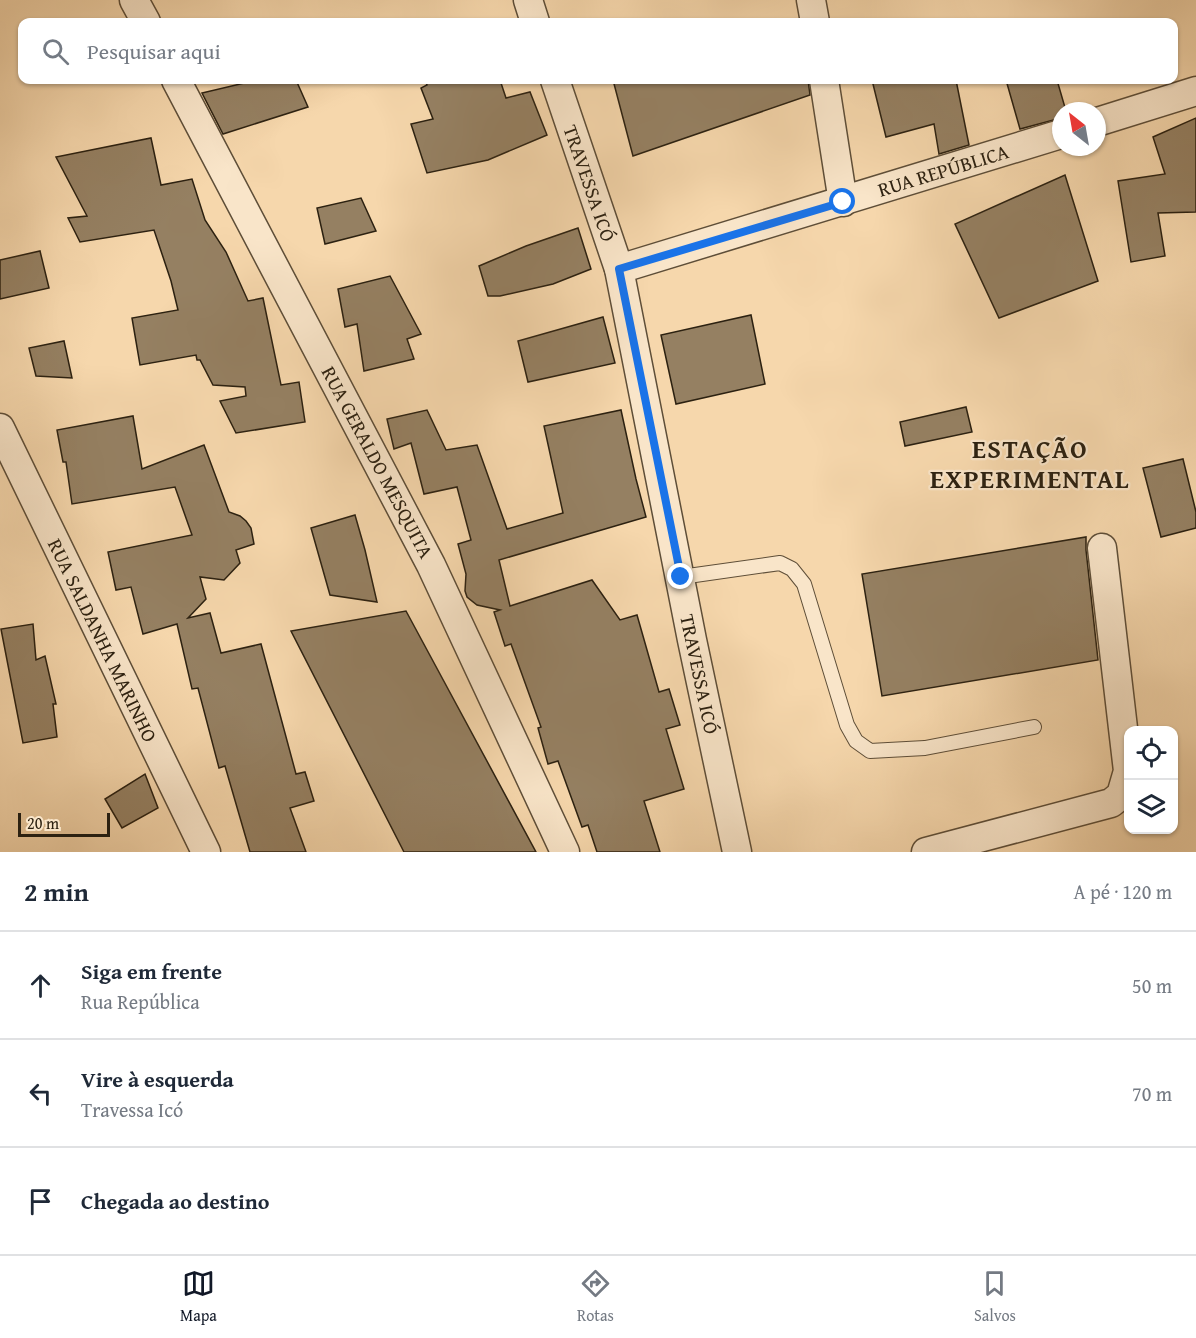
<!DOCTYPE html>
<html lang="pt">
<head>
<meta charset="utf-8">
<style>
	:root { --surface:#fff; --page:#f6f6f7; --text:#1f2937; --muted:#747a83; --line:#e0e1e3; --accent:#111827 }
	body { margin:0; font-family:"Gentium Book Plus",serif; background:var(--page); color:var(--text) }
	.controls { position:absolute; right:18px; bottom:18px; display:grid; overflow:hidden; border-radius:12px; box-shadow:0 2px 4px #0004 }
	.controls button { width:54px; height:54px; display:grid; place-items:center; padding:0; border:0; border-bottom:2px solid var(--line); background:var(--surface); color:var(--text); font:30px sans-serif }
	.compass { position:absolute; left:1052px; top:102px; width:54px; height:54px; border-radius:50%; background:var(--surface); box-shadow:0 2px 4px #0004; rotate:329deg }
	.scale { position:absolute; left:18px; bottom:15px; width:92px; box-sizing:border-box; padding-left:6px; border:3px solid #2c2111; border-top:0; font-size:16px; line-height:21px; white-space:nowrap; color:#2c2111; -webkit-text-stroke:4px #f9e5c9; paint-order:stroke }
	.stop { position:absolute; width:18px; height:18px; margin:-14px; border:4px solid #1a73e8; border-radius:50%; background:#fff }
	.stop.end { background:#1a73e8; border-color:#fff; box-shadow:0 2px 6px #0008 }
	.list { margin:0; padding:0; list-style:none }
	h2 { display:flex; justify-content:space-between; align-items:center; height:78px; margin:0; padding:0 24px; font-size:26px }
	h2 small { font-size:20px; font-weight:400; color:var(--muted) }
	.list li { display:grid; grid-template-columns:39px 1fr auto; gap:18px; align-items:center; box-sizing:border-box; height:108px; padding:0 24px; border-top:2px solid var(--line) }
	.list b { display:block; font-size:22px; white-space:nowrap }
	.list p { margin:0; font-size:20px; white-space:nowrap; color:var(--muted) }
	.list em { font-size:20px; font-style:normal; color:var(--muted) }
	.icon { flex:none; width:33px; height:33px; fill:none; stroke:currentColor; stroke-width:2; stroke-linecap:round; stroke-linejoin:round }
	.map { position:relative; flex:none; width:1196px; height:852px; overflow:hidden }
	.search { position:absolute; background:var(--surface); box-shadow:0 2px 4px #0004; left:18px; right:18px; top:18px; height:66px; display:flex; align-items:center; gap:15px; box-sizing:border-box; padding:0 21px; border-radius:12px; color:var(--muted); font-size:22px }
	.sheet { height:402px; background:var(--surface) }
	nav { display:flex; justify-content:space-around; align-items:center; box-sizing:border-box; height:84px; border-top:2px solid var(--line); background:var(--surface); font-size:16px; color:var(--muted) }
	nav a { display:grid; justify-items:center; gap:3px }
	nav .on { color:var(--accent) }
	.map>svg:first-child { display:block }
	.building { fill:#958062; stroke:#2c2111; stroke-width:1.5 }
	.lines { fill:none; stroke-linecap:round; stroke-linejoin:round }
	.lane-casing { stroke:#5e4e38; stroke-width:16 }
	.street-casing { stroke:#5e4e38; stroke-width:31 }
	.lane { stroke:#f9e5c9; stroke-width:14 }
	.street { stroke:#f9e5c9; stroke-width:28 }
	.route { stroke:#1a73e8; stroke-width:8 }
	.labels { text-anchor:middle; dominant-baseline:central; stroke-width:4.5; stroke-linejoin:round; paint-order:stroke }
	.street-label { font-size:20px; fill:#2c2111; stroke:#f9e5c9 }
	.district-label { font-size:26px; font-weight:bold; letter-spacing:1.5px; fill:#2c2111; stroke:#f9e5c9 }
</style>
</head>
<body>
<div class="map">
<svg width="1196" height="852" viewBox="0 0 1196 852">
	<rect width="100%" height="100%" fill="#f6d7ac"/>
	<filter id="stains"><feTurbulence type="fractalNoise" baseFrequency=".00333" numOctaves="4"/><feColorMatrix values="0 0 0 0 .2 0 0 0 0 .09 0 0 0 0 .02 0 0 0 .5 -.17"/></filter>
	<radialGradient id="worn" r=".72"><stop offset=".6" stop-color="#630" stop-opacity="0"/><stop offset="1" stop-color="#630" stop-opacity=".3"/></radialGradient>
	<g class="building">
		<path d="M257,80H296L308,107L223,134L202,93Z"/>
		<path d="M425,80H500L506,98L530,92L547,135L488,160L427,173L411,124L433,119L421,88L427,85Z"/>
		<path d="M613,80H808L810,95L633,156Z"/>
		<path d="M872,80H956L969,145L939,154L934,124L886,137Z"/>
		<path d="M1006,80H1057L1066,111H1061V118L1020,129Z"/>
		<path d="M1196,118V212L1158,213L1165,256L1131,262L1118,181L1165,174L1153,137Z"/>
		<path d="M151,138L161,185L192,179L205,220L226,252L248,301L263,298L281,385L299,382L305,422L236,433L220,401L246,396L245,387L213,385L200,360H197L196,355L140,365L132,318L178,310L171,281L154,230L80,242L68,218L87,216L56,157Z"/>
		<path d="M1065,175L1098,281L999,318L955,224Z"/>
		<path d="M361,198L376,231L325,244L317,208Z"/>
		<path d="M578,228L591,269L553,284L500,296H488L479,266L526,246Z"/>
		<path d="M40,251L49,288L0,299V260Z"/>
		<path d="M390,276L421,334L407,339L414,359L364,371L357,324L345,327L338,289Z"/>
		<path d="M751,315L765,384L676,404L661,335Z"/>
		<path d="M603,317L615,363L528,382L518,341Z"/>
		<path d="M64,341L72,378L36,376L29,348Z"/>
		<path d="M966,407L972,432L905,446L900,422Z"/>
		<path d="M427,410L446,450L477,445L507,529L563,513L544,426L621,410L636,479L646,517L499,560L510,606L592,580L620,620L637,615L659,692L669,689L680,725L666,729L684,789L644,801L660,852H597L588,825L582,827L558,761L548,764L538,728L541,727L511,644L505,646L494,612L500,610L477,605L467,597L465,591L466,574L458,544L471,540L457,487L424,494L411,443L394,449L387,419Z"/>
		<path d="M133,416L142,469L204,445L229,512L240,516L246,521L251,528L254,544L236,550L240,563L224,580L200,577L206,599L188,618L210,613L221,653L261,644L296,774L305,772L314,801L290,808L306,852H250L225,766L219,768L198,688L192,689L177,624L143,634L131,587L116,590L108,552L192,535L175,487L72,504L66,462H63L57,430Z"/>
		<path d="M1183,459L1196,512V528L1161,537L1143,468Z"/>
		<path d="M355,515L365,550L377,602L330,595L311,528Z"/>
		<path d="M1086,537V550L1098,660L882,696L862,574Z"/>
		<path d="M406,611L536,852H404L291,631Z"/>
		<path d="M33,624L36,660L45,656L56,704H53L57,737L23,743L1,629Z"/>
		<path d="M145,774L158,808L122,828L105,799Z"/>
	</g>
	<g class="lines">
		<g class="lane-casing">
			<path id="lane" d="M681,577L780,563L792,569L804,584L847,725L856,741L870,751L925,748L1034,727"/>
		</g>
		<g class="street-casing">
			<g id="street">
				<path d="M134,0L146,22"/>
				<path d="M528,0L535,22"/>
				<path d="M811,0L815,22"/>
				<path d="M176,80L431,565L565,852"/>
				<path d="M555,80L619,269L692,640L737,852"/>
				<path d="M824,80L843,202"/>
				<path d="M1097,122L1196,91"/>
				<path d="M619,269L1061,134"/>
				<path d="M0,428L206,852"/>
				<path d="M926,852L1111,803L1121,795L1128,771L1102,548"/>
			</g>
		</g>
		<use href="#lane" class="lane"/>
		<use href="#street" class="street"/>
	</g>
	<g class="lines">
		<path class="route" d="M681,577L619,269L843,202"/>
	</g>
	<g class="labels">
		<g class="street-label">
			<text transform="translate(943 170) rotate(-17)">RUA REPÚBLICA</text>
			<text transform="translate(590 183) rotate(71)">TRAVESSA ICÓ</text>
			<text transform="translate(378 462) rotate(62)">RUA GERALDO MESQUITA</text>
			<text transform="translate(103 640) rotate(64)">RUA SALDANHA MARINHO</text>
			<text transform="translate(700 674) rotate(78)">TRAVESSA ICÓ</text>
		</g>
		<g class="district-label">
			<text x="1030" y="448">ESTAÇÃO<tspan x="1030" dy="30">EXPERIMENTAL</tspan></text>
		</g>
	</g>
	<rect width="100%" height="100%" filter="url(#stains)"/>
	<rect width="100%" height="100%" fill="url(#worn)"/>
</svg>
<div class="controls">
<button><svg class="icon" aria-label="locate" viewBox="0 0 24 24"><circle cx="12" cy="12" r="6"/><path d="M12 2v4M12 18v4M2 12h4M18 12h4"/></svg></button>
<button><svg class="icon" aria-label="layers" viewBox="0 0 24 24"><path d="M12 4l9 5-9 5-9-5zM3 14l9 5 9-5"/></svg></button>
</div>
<svg class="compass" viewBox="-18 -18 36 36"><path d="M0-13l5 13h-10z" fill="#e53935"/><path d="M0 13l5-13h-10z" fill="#747a83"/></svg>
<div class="scale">20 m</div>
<div class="stop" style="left:843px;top:202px"></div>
<div class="stop end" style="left:681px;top:577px"></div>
<div class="search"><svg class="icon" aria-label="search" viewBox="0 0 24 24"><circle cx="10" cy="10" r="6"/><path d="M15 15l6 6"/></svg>Pesquisar aqui</div>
</div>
<section class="sheet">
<h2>2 min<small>A pé · 120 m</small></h2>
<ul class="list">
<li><svg class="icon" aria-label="ahead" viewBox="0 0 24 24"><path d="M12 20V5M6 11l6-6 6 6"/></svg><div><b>Siga em frente</b><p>Rua República</p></div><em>50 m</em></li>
<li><svg class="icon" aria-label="left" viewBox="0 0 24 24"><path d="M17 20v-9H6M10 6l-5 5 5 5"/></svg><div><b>Vire à esquerda</b><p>Travessa Icó</p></div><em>70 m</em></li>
<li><svg class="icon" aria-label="arrive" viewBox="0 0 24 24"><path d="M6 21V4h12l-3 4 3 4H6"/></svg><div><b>Chegada ao destino</b></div></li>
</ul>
</section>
<nav>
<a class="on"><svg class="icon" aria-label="map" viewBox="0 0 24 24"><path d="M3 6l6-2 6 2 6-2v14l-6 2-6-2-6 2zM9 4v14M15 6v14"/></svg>Mapa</a>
<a><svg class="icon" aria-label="directions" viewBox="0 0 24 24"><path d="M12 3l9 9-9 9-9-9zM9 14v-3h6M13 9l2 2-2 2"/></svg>Rotas</a>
<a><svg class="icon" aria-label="saved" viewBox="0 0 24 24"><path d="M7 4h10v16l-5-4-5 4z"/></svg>Salvos</a>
</nav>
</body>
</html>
